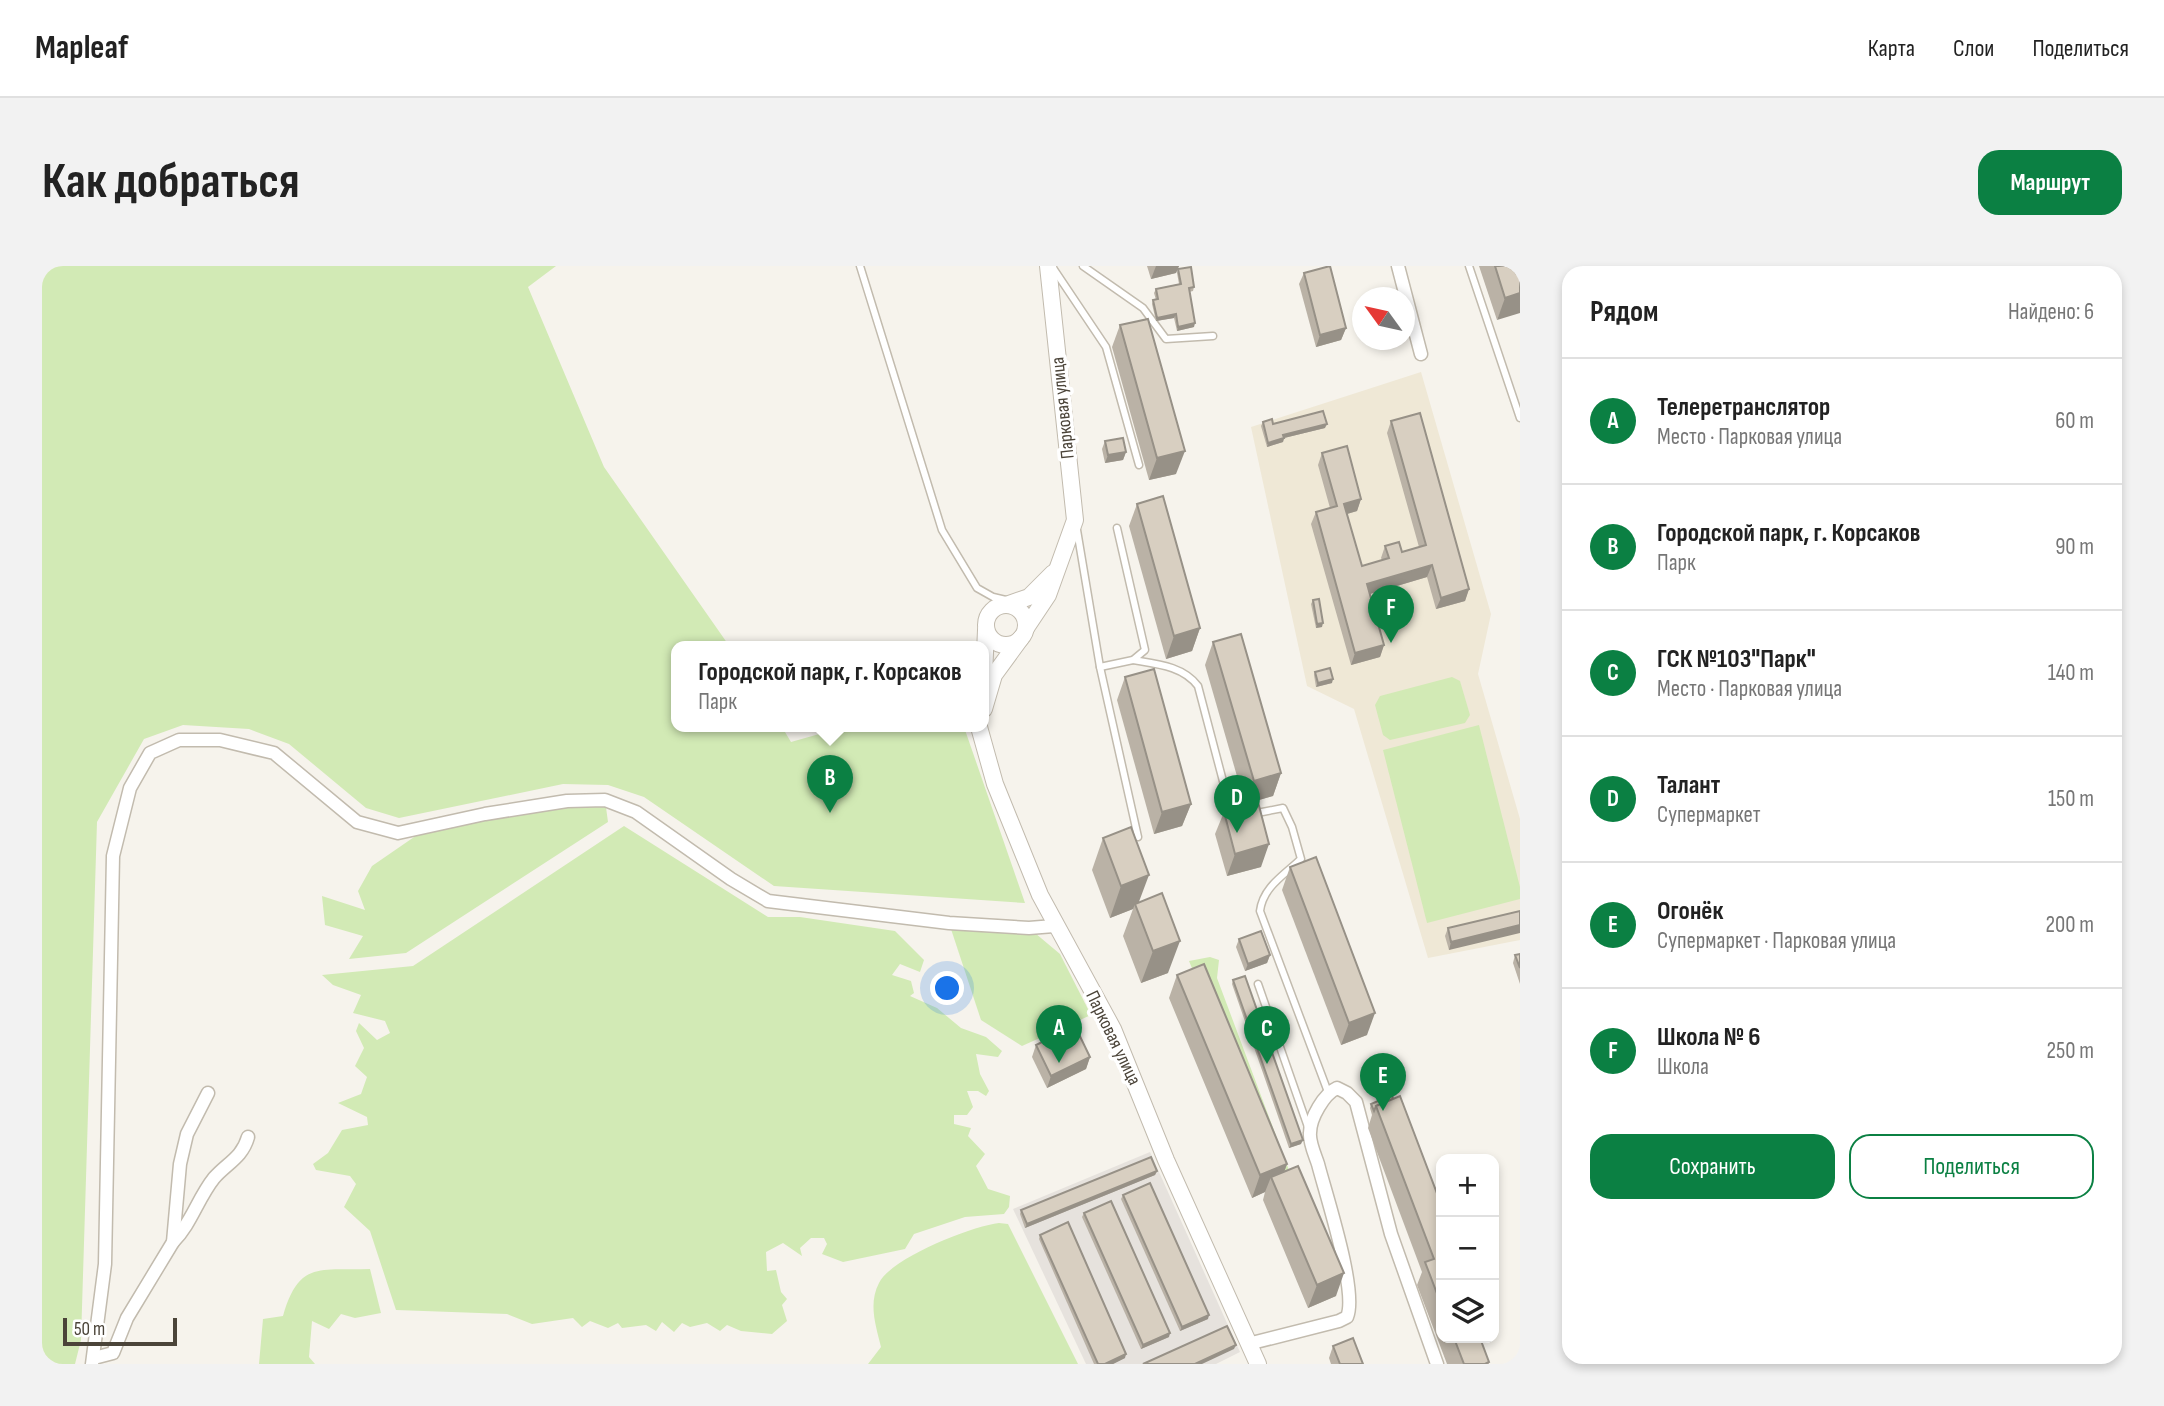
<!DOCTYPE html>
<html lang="ru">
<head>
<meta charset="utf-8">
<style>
	:root { --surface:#fff; --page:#f2f2f2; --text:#222; --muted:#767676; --line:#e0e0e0; --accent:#0b8043 }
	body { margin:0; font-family:"Sofia Sans Condensed",sans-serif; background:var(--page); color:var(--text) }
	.controls { position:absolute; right:21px; bottom:21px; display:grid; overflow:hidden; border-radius:14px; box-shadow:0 4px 10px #0003 }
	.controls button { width:63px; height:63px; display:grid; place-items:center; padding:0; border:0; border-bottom:2px solid var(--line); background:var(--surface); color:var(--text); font:35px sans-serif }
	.compass { position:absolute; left:1310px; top:21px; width:63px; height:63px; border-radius:50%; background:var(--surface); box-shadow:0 4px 10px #0003; rotate:303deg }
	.scale { position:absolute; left:21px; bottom:18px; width:114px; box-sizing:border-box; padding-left:7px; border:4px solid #4b4439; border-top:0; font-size:19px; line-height:24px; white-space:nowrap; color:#4b4439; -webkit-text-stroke:5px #fff; paint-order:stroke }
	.you { position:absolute; left:906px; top:723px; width:24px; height:24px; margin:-18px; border:5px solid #fff; border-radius:50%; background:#1a73e8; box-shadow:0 0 0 10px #1a73e833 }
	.badge { display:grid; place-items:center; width:46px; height:46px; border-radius:50%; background:var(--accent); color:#fff; font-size:23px; font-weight:700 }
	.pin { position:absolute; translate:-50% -58px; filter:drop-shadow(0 2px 4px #0008) }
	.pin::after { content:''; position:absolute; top:37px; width:24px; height:21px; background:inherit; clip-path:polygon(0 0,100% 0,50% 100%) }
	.popup { position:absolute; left:629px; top:375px; width:318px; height:91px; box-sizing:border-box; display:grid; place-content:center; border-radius:14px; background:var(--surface); filter:drop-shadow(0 2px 5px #0005); font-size:23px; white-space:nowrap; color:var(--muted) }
	.popup b { font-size:26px; color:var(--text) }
	.popup::after { content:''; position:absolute; left:50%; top:100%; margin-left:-14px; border:14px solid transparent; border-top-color:var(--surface) }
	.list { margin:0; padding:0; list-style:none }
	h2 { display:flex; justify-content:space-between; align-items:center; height:91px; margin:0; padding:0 28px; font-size:30px }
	h2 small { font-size:23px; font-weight:400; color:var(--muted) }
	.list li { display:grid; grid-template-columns:46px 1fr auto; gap:21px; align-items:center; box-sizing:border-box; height:126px; padding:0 28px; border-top:2px solid var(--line) }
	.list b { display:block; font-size:26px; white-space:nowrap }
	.list p { margin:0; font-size:23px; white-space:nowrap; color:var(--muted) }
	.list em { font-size:23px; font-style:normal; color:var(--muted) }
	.actions { display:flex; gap:14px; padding:21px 28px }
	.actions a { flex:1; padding:16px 0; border:2px solid var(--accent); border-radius:21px; text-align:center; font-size:24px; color:var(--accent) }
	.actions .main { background:var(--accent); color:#fff }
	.icon { flex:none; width:38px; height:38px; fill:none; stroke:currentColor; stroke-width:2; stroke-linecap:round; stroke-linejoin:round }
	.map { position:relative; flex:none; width:1478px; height:1098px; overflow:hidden; border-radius:21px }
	header { display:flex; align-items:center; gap:42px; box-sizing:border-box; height:98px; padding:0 35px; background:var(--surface); border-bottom:2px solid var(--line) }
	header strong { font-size:33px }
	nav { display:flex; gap:38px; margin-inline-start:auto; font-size:24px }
	.intro { display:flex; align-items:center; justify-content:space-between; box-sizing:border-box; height:168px; padding:0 42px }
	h1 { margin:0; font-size:49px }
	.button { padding:18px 32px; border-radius:21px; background:var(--accent); color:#fff; font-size:24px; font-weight:700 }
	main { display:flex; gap:42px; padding:0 42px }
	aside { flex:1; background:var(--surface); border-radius:21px; box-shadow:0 4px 10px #0003 }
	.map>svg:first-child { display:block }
	.industrial { fill:#e6e2dd }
	.education { fill:#efe8d6 }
	.green { fill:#d2eab5 }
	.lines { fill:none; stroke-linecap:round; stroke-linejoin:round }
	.service-casing { stroke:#c2bbae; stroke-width:9 }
	.minor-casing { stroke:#c2bbae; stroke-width:15 }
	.tertiary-casing { stroke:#c2bbae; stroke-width:18 }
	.service { stroke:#fff; stroke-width:6 }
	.minor { stroke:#fff; stroke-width:12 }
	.tertiary { stroke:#fff; stroke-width:16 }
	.wall { fill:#bab2a6 }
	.shaded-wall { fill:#979187 }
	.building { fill:#d8cfc1; stroke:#979187; stroke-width:2 }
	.labels { text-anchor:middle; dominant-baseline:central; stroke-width:7; stroke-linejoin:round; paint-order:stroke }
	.street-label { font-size:19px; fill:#4b4439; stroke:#fff }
</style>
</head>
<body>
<header>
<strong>Mapleaf</strong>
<nav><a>Карта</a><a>Слои</a><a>Поделиться</a></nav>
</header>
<div class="intro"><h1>Как добраться</h1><a class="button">Маршрут</a></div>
<main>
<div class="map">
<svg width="1478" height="1098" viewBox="0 0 1478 1098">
	<rect width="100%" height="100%" fill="#f6f3ec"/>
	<path class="industrial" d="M1108,886L1198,1086L1174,1098H1044L971,943Z"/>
	<path class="education" d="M1379,106L1449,348L1436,408L1478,553V674L1386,692L1312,443L1265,420L1209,161Z"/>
	<g class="green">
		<path d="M0,0H514L486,21L562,201L688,381H634V461H740L749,476L802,461H922L983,637L732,620L602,531L566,519L521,518L357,552L324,542L247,478L207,463L141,459L102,473L55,556L39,1074L33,1098H0Z"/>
		<path d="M1410,411L1418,415L1428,449L1423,457L1348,474L1341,469L1333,439L1338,430Z"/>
		<path d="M1437,459L1478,621V633L1385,657L1341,484Z"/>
		<path d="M563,534L566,556L364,687L307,693L321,670L283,659L280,630L323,644L316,625L330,600L391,558Z"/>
		<path d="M582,560L726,651H758L853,665L882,694L878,706L858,698L850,709L869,715L872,727L868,730L895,742L919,762L944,771L960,785L956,791L934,788L938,808L947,825L944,830L936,825H925L931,841L925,849H912V858L929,862L926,870L943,888L934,900L946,923L968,930L967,941L962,948L923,951L872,968L863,983L801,996L780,988L785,978L782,972H769L758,982L760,990L741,977L724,986L725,1005L734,1004L739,1026L745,1033L740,1039L745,1055L730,1068L699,1065L685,1059L678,1065L665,1057L648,1061L640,1057L632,1066L620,1056L614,1065L604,1059L580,1062L576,1057L566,1062L548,1055L540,1061L531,1052L490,1058L465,1048L354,1044L328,965L302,941L314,918L308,910L274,904L271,898L286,887L300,864L326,859L325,851L296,837L319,828L325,811L313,800L322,782L314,765L317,757L335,774L348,767L343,755L311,747L319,729L291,719L280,709L371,700Z"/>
		<path d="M907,657L987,662L1018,688L1049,749L980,780L939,754Z"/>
		<path d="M1168,691L1177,694L1175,712L1251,915L1240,921L1147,695Z"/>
		<path d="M957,957L966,958L1036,1098H826L839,1081C834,1060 826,1038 837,1017C849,992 930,960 957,957Z"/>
		<path d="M328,1003L339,1047L313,1052L299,1048L287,1063L270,1055L267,1091L273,1098H217L221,1053L241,1050C257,994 278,1005 328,1003Z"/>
	</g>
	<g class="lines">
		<g class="service-casing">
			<g id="service">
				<path d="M818,0L900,264L935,322L951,331L968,335"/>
				<path d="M1041,0L1101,42L1124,73L1171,70"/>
				<path d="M1427,0L1478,152"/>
				<path d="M1011,2L1064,81L1097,199"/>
				<path d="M1035,264L1058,401L1096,571"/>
				<path d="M1091,394C1115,398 1141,400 1156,420L1187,538L1197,547"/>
				<path d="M1058,401L1091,394L1103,384L1075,262"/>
				<path d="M1210,548L1241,542L1250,561L1259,593C1242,609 1221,621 1218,645L1286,826"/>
				<path d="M1216,718L1266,861"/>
			</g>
		</g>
		<g class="minor-casing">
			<g id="minor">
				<path d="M1356,0L1379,88"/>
				<path d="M131,976C149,958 156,932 172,912C185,897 200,892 206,871"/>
				<path d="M1206,1078L1297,1055L1305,1051C1316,1026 1284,929 1276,898C1273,889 1267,876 1268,867C1268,852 1282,828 1295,822L1305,827L1314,836L1349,968L1395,1098"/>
				<path d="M52,1092L71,1087L85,1052L131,976L138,898L145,868L166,827"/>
				<path d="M50,1098L63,998L71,590L88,522L108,487L137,474H178L232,487L315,556L356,567L443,548L525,535L563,534L594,546L689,613L726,635L907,657L987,662L1012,660"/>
			</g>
		</g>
		<g class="tertiary-casing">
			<g id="tertiary">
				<path d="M964,339L987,331L1011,307"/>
				<circle cx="964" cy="359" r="20"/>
				<path d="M984,362L1006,329L1033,254L1006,0"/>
				<path d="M942,409L944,364"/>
				<path d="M942,443L952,409L979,372"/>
				<path d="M937,461L953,518L998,629L1071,763L1124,894L1216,1098"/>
			</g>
		</g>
		<use href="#service" class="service"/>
		<use href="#minor" class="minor"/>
		<use href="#tertiary" class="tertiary"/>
	</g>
	<g class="wall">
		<path d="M1105,0H1137L1134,7L1109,13Z"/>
		<path d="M1437,0H1478L1455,54Z"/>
		<path d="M1136,3L1152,21L1151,25L1147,26L1152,61L1135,65L1132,52L1114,55L1110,38L1111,34H1114L1112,27L1114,23L1137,18L1135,7Z"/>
		<path d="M1262,7L1304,62L1299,74L1274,81L1257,18Z"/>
		<path d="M1078,59L1134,208L1107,214L1070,81Z"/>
		<path d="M1349,155L1427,323L1423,335L1394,343L1385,311L1328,328L1342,379L1338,391L1309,399L1269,258L1274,246L1288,242L1276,199L1280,187L1319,233L1315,245L1305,248L1320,300L1340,294L1339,292L1343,280L1360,286L1377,281L1345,167Z"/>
		<path d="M1221,156L1231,158L1283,162L1242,172L1241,176L1225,181L1219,160Z"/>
		<path d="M1063,175L1084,186L1081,194L1063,197L1060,183Z"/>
		<path d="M1095,238L1158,362L1150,385L1124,393L1087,260Z"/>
		<path d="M1271,334L1280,361L1274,362L1269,338Z"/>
		<path d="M1171,376L1239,507L1231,530L1203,538L1163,399Z"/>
		<path d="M1273,406L1290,417L1274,421L1272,409Z"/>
		<path d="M1083,411L1149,538L1140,560L1112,568L1075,434Z"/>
		<path d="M1182,546L1219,601L1185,610L1173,568Z"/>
		<path d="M1061,572L1097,636L1126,707L1099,717L1081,670L1091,643L1068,652L1050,604Z"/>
		<path d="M1248,601L1325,769L1299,779L1240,624Z"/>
		<path d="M1478,645L1407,684L1403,670L1406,662Z"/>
		<path d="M1197,673L1228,689L1225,697L1203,705L1194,681Z"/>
		<path d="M1478,688V718L1471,697L1473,689Z"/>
		<path d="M1135,709L1245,898L1242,906L1294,1030L1266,1042L1221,934L1223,926L1210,932L1127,732Z"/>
		<path d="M1191,714L1259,878L1247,882L1190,718Z"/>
		<path d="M994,779L1048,791L1044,803L1005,822L990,791Z"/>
		<path d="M1350,829L1399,938V1072H1438L1447,1098H1405L1375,1019L1380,1006L1326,862L1330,849L1328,842L1329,838Z"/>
		<path d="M1115,905L1113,909L983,962L978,948L979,944Z"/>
		<path d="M1081,929L1166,1053L1138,1065L1079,933Z"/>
		<path d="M1042,947L1127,1071L1099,1083L1040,951Z"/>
		<path d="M998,969L1083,1092L1071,1098H1052L997,973Z"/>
		<path d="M1291,1080L1321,1098H1289L1287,1092Z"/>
	</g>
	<g class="shaded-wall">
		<path d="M1114,0H1137L1134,7L1109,13Z"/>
		<path d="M1478,27V47L1455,54L1463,32Z"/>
		<path d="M1134,48L1132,52L1114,55L1115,52Z"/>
		<path d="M1153,57L1152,61L1135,65L1136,61Z"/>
		<path d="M1304,62L1299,74L1274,81L1278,69Z"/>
		<path d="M1285,158L1283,162L1242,172L1241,176L1225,181L1226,177L1241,169Z"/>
		<path d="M1143,185L1134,208L1107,214L1115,192Z"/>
		<path d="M1084,186L1081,194L1063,197L1066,189Z"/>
		<path d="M1319,233L1315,245L1298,250L1302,238Z"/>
		<path d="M1390,299L1385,311L1321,330L1325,318Z"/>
		<path d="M1427,323L1423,335L1394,343L1399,332Z"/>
		<path d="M1281,357L1280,361L1274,362L1275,358Z"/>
		<path d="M1158,362L1150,385L1124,393L1132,370Z"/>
		<path d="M1342,379L1338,391L1309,399L1313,387Z"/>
		<path d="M1291,413L1290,417L1274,421L1276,417Z"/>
		<path d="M1239,507L1231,530L1203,538L1212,515Z"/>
		<path d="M1149,538L1140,560L1112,568L1120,546Z"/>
		<path d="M1227,578L1219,601L1185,610L1193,588Z"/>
		<path d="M1107,609L1095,641L1093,638L1091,643L1068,652L1079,620Z"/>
		<path d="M1478,659V667L1407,684L1409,676Z"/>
		<path d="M1138,675L1126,707L1099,717L1111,685Z"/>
		<path d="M1228,689L1225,697L1203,705L1206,698Z"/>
		<path d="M1333,747L1325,769L1299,779L1307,757Z"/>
		<path d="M1048,791L1044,803L1005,822L1009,810Z"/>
		<path d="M1261,874L1259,878L1247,882L1249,878Z"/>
		<path d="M1245,898L1237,920L1229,911L1223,926L1210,932L1218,909Z"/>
		<path d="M1115,905L1113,909L983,962L985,958Z"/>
		<path d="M1302,1007L1294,1030L1266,1042L1275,1019Z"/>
		<path d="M1167,1049L1166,1053L1138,1065L1140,1061Z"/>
		<path d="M1128,1067L1127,1071L1099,1083L1101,1079Z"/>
		<path d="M1194,1079L1192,1083L1160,1098H1153Z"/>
		<path d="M1084,1088L1083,1092L1071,1098H1063Z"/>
	</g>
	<g class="building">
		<path d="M1288,0L1304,62L1278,69L1262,7Z"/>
		<path d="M1453,0H1478V27L1463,32Z"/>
		<path d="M1149,1L1152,21L1147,22L1153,57L1136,61L1134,48L1115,52L1111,34L1116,33L1114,23L1139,18L1136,3Z"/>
		<path d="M1362,43L1366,53L1362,55Z"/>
		<path d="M1106,53L1143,185L1115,192L1078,59Z"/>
		<path d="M1281,145L1285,158L1241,169L1242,172L1226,177L1221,156L1230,153L1231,158Z"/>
		<path d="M1378,147L1427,323L1399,332L1390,299L1325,318L1342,379L1313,387L1274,246L1295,240L1280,187L1305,180L1319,233L1302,238L1320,300L1347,292L1343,280L1357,276L1360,286L1384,279L1349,155Z"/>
		<path d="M1081,172L1084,186L1066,189L1063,175Z"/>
		<path d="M1121,230L1158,362L1132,370L1095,238Z"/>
		<path d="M1277,333L1281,357L1275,358L1271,334Z"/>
		<path d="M1199,368L1239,507L1212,515L1171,376Z"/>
		<path d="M1288,402L1291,413L1276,417L1273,406Z"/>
		<path d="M1112,403L1149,538L1120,546L1083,411Z"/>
		<path d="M1216,536L1227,578L1193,588L1182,546Z"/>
		<path d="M1089,561L1107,609L1079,620L1061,572Z"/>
		<path d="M1274,591L1333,747L1307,757L1248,601Z"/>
		<path d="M1120,627L1138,675L1111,685L1093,638Z"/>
		<path d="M1478,645V659L1409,676L1406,662Z"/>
		<path d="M1219,665L1228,689L1206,698L1197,673Z"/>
		<path d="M1478,688V702L1473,689Z"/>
		<path d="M1162,698L1245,898L1218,909L1135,709Z"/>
		<path d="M1203,710L1261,874L1249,878L1191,714Z"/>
		<path d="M1033,760L1048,791L1009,810L994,779Z"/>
		<path d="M1350,829L1351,833L1334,840L1332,845L1329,838Z"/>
		<path d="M1358,830L1399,938V1038L1383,996L1392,993L1334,840Z"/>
		<path d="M1109,891L1115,905L985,958L979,944Z"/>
		<path d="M1256,900L1302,1007L1275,1019L1229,911Z"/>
		<path d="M1108,917L1167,1049L1140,1061L1081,929Z"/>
		<path d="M1069,935L1128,1067L1101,1079L1042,947Z"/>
		<path d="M1026,956L1084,1088L1063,1098H1056L998,969Z"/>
		<path d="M1185,1060L1194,1079L1153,1098H1101Z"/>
		<path d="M1311,1072L1321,1098H1298L1291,1080Z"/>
		<path d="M1412,1072H1438L1447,1096L1443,1098H1422Z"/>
	</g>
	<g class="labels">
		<g class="street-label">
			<text transform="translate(1021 142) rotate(-96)">Парковая улица</text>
			<text transform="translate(1071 772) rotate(64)">Парковая улица</text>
		</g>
	</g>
</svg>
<div class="controls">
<button>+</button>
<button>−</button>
<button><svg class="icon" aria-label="layers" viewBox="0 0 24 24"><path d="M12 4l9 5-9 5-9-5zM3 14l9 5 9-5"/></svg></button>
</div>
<svg class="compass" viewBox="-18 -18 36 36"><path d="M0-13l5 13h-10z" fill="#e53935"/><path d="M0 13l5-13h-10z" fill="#767676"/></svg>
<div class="scale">50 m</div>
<div class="you"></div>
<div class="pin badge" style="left:1017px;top:797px">A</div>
<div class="pin badge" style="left:788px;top:547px">B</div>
<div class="popup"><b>Городской парк, г. Корсаков</b>Парк</div>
<div class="pin badge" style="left:1225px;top:798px">C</div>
<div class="pin badge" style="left:1195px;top:567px">D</div>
<div class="pin badge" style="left:1341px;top:845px">E</div>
<div class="pin badge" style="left:1349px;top:377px">F</div>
</div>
<aside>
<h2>Рядом<small>Найдено: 6</small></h2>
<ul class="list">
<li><span class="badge">A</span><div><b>Телеретранслятор</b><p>Место · Парковая улица</p></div><em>60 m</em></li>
<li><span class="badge">B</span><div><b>Городской парк, г. Корсаков</b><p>Парк</p></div><em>90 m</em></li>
<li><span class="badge">C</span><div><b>ГСК №103&quot;Парк&quot;</b><p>Место · Парковая улица</p></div><em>140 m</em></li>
<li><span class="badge">D</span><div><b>Талант</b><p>Супермаркет</p></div><em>150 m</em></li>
<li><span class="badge">E</span><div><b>Огонёк</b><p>Супермаркет · Парковая улица</p></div><em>200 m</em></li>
<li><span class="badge">F</span><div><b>Школа № 6</b><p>Школа</p></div><em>250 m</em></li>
</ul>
<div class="actions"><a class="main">Сохранить</a><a>Поделиться</a></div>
</aside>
</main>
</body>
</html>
